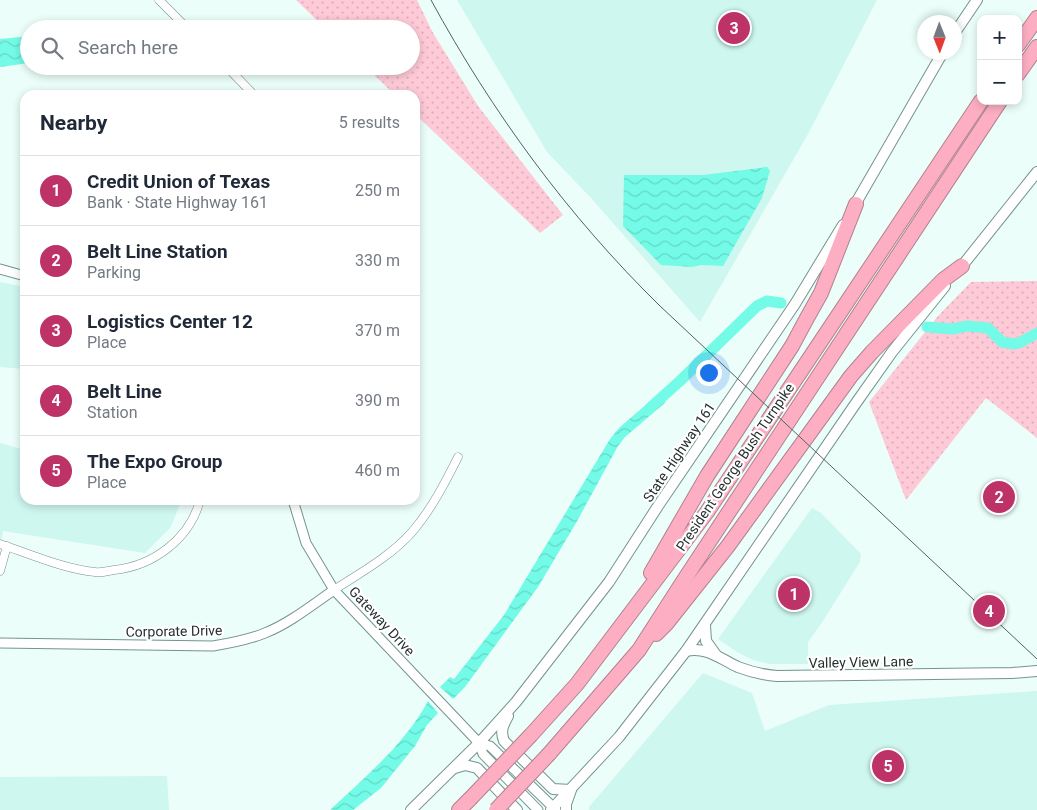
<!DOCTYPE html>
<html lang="en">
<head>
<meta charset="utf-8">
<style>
	:root { --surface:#fff; --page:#f2f2f3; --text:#1f2937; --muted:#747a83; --line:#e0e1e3; --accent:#bd3267 }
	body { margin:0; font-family:Roboto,sans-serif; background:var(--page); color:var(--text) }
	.controls { position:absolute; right:15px; top:15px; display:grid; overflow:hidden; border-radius:10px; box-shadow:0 2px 8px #0003 }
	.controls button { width:45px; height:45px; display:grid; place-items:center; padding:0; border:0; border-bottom:1px solid var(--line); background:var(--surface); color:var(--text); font:25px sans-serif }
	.compass { position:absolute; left:917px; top:15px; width:45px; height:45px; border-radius:50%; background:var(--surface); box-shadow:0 2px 8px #0003; rotate:179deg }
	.you { position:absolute; left:708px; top:372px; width:18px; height:18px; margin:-12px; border:4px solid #fff; border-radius:50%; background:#1a73e8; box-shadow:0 0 0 8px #1a73e833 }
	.badge { display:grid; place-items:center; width:32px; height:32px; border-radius:50%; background:var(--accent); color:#fff; font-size:16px; font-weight:700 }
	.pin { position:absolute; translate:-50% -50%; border:2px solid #fff; box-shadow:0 1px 5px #0006 }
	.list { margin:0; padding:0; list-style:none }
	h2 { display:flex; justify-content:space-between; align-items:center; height:65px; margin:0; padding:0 20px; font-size:21px }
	h2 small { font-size:16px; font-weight:400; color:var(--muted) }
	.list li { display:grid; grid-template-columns:32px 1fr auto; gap:15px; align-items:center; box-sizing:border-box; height:70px; padding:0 20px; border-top:1px solid var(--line) }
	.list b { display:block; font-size:19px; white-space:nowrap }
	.list p { margin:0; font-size:16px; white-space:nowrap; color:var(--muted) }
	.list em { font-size:16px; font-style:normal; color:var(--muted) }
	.icon { flex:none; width:28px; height:28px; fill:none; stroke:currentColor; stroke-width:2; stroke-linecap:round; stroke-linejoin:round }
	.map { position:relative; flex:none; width:1037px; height:810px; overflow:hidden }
	.search { position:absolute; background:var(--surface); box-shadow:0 2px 8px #0003; left:20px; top:20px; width:400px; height:55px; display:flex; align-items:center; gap:12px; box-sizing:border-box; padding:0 18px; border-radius:28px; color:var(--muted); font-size:19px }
	.panel { position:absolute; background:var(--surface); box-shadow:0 2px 8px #0003; left:20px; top:90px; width:400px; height:415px; border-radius:15px }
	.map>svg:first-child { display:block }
	.built { fill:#cef7ef }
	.grass { fill:url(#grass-dots) }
	.water { fill:url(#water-waves) }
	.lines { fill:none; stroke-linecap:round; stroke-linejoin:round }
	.river { stroke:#73fbe7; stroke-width:11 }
	.minor-casing { stroke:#76938e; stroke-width:9 }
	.tertiary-casing { stroke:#76938e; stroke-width:11 }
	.secondary-casing { stroke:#76938e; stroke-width:12 }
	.motorway-casing { stroke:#b1828f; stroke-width:16 }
	.minor { stroke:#fff; stroke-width:8 }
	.tertiary { stroke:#fff; stroke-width:9 }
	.secondary { stroke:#fff; stroke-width:10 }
	.motorway { stroke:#fdaec3; stroke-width:14 }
	.tram { stroke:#54625f; stroke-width:1 }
	.motorway-bridge-casing { stroke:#b1828f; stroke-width:16; stroke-linecap:butt }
	.motorway-bridge { stroke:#fdaec3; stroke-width:14 }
	.labels { text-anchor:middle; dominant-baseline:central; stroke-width:4.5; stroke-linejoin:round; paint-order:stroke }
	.street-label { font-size:14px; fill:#25312f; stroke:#fff }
</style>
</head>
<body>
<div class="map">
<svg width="1037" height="810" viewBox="0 0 1037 810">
	<defs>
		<pattern id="grass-dots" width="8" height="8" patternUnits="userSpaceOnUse" patternTransform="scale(1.25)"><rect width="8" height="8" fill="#fecad7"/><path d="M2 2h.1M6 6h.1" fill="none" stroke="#daaeb9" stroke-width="1.8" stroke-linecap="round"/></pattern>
		<pattern id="water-waves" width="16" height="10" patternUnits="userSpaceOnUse" patternTransform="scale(1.25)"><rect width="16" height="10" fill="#73fbe7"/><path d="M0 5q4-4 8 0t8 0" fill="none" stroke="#63d8c6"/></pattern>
	</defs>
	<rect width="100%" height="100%" fill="#ebfefa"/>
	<g class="built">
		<path d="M457,0H877L808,134L700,322L591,198L547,152Z"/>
		<path d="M0,282L25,287V369L0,367Z"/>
		<path d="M0,443L25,450V500H182L170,528L145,553L3,531L0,550Z"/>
		<path d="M812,508L821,513L861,554L860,562L821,624L808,642V664H769L753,660L737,652L718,639Z"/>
		<path d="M703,673L752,693L765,731L829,705L1037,691V810H589V807Z"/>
		<path d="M167,776L169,810H0V777Z"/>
	</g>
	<g class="grass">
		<path d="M296,0H417L433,33L478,106L563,215L540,233L415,114V95H395L365,66H411V29H326Z"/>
		<path d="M1037,281V438L986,398L906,500L869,402L938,316L971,282Z"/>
	</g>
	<g class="water">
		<path d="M29,36V63L0,67V39Z"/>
		<path d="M767,167L770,171L762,198L723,266L701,265L692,267L661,265L623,226L624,175H703Z"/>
		<path d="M657,395L666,402L625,437L618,446L576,523L538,587L465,687L453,699L440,687L450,677L454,679L504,615L610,439L619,428Z"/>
		<path d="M428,701L438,713L427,725L415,746L381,788L353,810H330C365,777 405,744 428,701Z"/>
	</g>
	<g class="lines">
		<g class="river">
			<path d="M927,327L953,329L967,326L988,328L1002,342L1014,344L1021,342L1037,333"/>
			<path d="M651,407L681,380L757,306L767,301L781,303"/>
		</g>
		<g class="minor-casing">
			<g id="minor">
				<path d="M159,0L188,29"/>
				<path d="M226,66L254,95"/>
				<path d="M0,544C30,554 64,569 95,572C101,573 108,571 114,570C153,566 190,539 200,500"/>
				<path d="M0,571L7,546"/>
				<path d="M334,590C360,573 391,556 412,532C431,510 445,483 458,457"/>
			</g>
		</g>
		<g class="tertiary-casing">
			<g id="tertiary">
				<path d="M0,269L25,276"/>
				<path d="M293,500L306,543L334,590L479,743L483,754L538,810"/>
				<path d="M0,643L213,646C231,643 248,640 265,633C290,623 312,605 334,590"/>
				<path d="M479,743L490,746L556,810"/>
			</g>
		</g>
		<g class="secondary-casing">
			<g id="secondary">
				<path d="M954,34L977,0"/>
				<path d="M853,208L943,52"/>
				<path d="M958,271L1037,172"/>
				<path d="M705,625L706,641L716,655"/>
				<path d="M686,651C706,646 721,659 738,667C751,672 763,675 777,676L1012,673L1037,671"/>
				<path d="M508,716C503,725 500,731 504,741L553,789L571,790L566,804V810"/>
				<path d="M455,768L465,765L477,768L517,810"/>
				<path d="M411,810L479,743L516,702L609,582L658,506L795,304L843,225"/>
				<path d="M551,810L619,737L686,651L856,403L892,352L945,286"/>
			</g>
		</g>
		<g class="motorway-casing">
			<g id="motorway">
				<path d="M1018,45L1037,18"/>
				<path d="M1018,74L1037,47"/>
				<path d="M651,573L707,476L792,346L807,318L821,293L856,204"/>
				<path d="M656,634L667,623L728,546L851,376L872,352L943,280L962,266"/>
				<path d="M531,735L577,684L707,512L981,101"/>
				<path d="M549,754L639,650L684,580L1000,101"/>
				<path d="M459,810L470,799"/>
			</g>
		</g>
		<use href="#minor" class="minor"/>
		<use href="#tertiary" class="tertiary"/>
		<use href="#secondary" class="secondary"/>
		<use href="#motorway" class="motorway"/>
		<path class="tram" d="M431,0C492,112 568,216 660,306L1037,659"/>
		<g class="motorway-bridge-casing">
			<g id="motorway-bridge">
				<path d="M470,799L531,735"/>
				<path d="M496,810L549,754"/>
			</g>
		</g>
		<use href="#motorway-bridge" class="motorway-bridge"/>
	</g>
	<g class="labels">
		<g class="street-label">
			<text transform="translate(679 452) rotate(-56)">State Highway 161</text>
			<text transform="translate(735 467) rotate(-56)">President George Bush Turnpike</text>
			<text transform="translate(382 621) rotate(47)">Gateway Drive</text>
			<text transform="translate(174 631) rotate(-1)">Corporate Drive</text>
			<text transform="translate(861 662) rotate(-1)">Valley View Lane</text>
		</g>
	</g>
</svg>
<div class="controls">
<button>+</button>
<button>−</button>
</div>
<svg class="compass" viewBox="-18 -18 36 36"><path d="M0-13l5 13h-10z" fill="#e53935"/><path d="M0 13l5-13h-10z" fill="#747a83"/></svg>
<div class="you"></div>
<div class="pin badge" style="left:794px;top:594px">1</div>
<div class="pin badge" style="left:999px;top:497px">2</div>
<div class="pin badge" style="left:734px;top:28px">3</div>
<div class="pin badge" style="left:989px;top:611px">4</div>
<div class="pin badge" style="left:888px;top:766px">5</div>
<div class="search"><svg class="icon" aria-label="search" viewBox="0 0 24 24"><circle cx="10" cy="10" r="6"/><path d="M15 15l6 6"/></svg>Search here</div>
<section class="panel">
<h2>Nearby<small>5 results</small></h2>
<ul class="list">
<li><span class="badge">1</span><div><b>Credit Union of Texas</b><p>Bank · State Highway 161</p></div><em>250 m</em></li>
<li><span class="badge">2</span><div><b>Belt Line Station</b><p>Parking</p></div><em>330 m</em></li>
<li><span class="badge">3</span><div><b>Logistics Center 12</b><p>Place</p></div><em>370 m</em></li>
<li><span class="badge">4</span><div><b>Belt Line</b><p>Station</p></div><em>390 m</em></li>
<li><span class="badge">5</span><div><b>The Expo Group</b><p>Place</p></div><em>460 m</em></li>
</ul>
</section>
</div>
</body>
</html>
